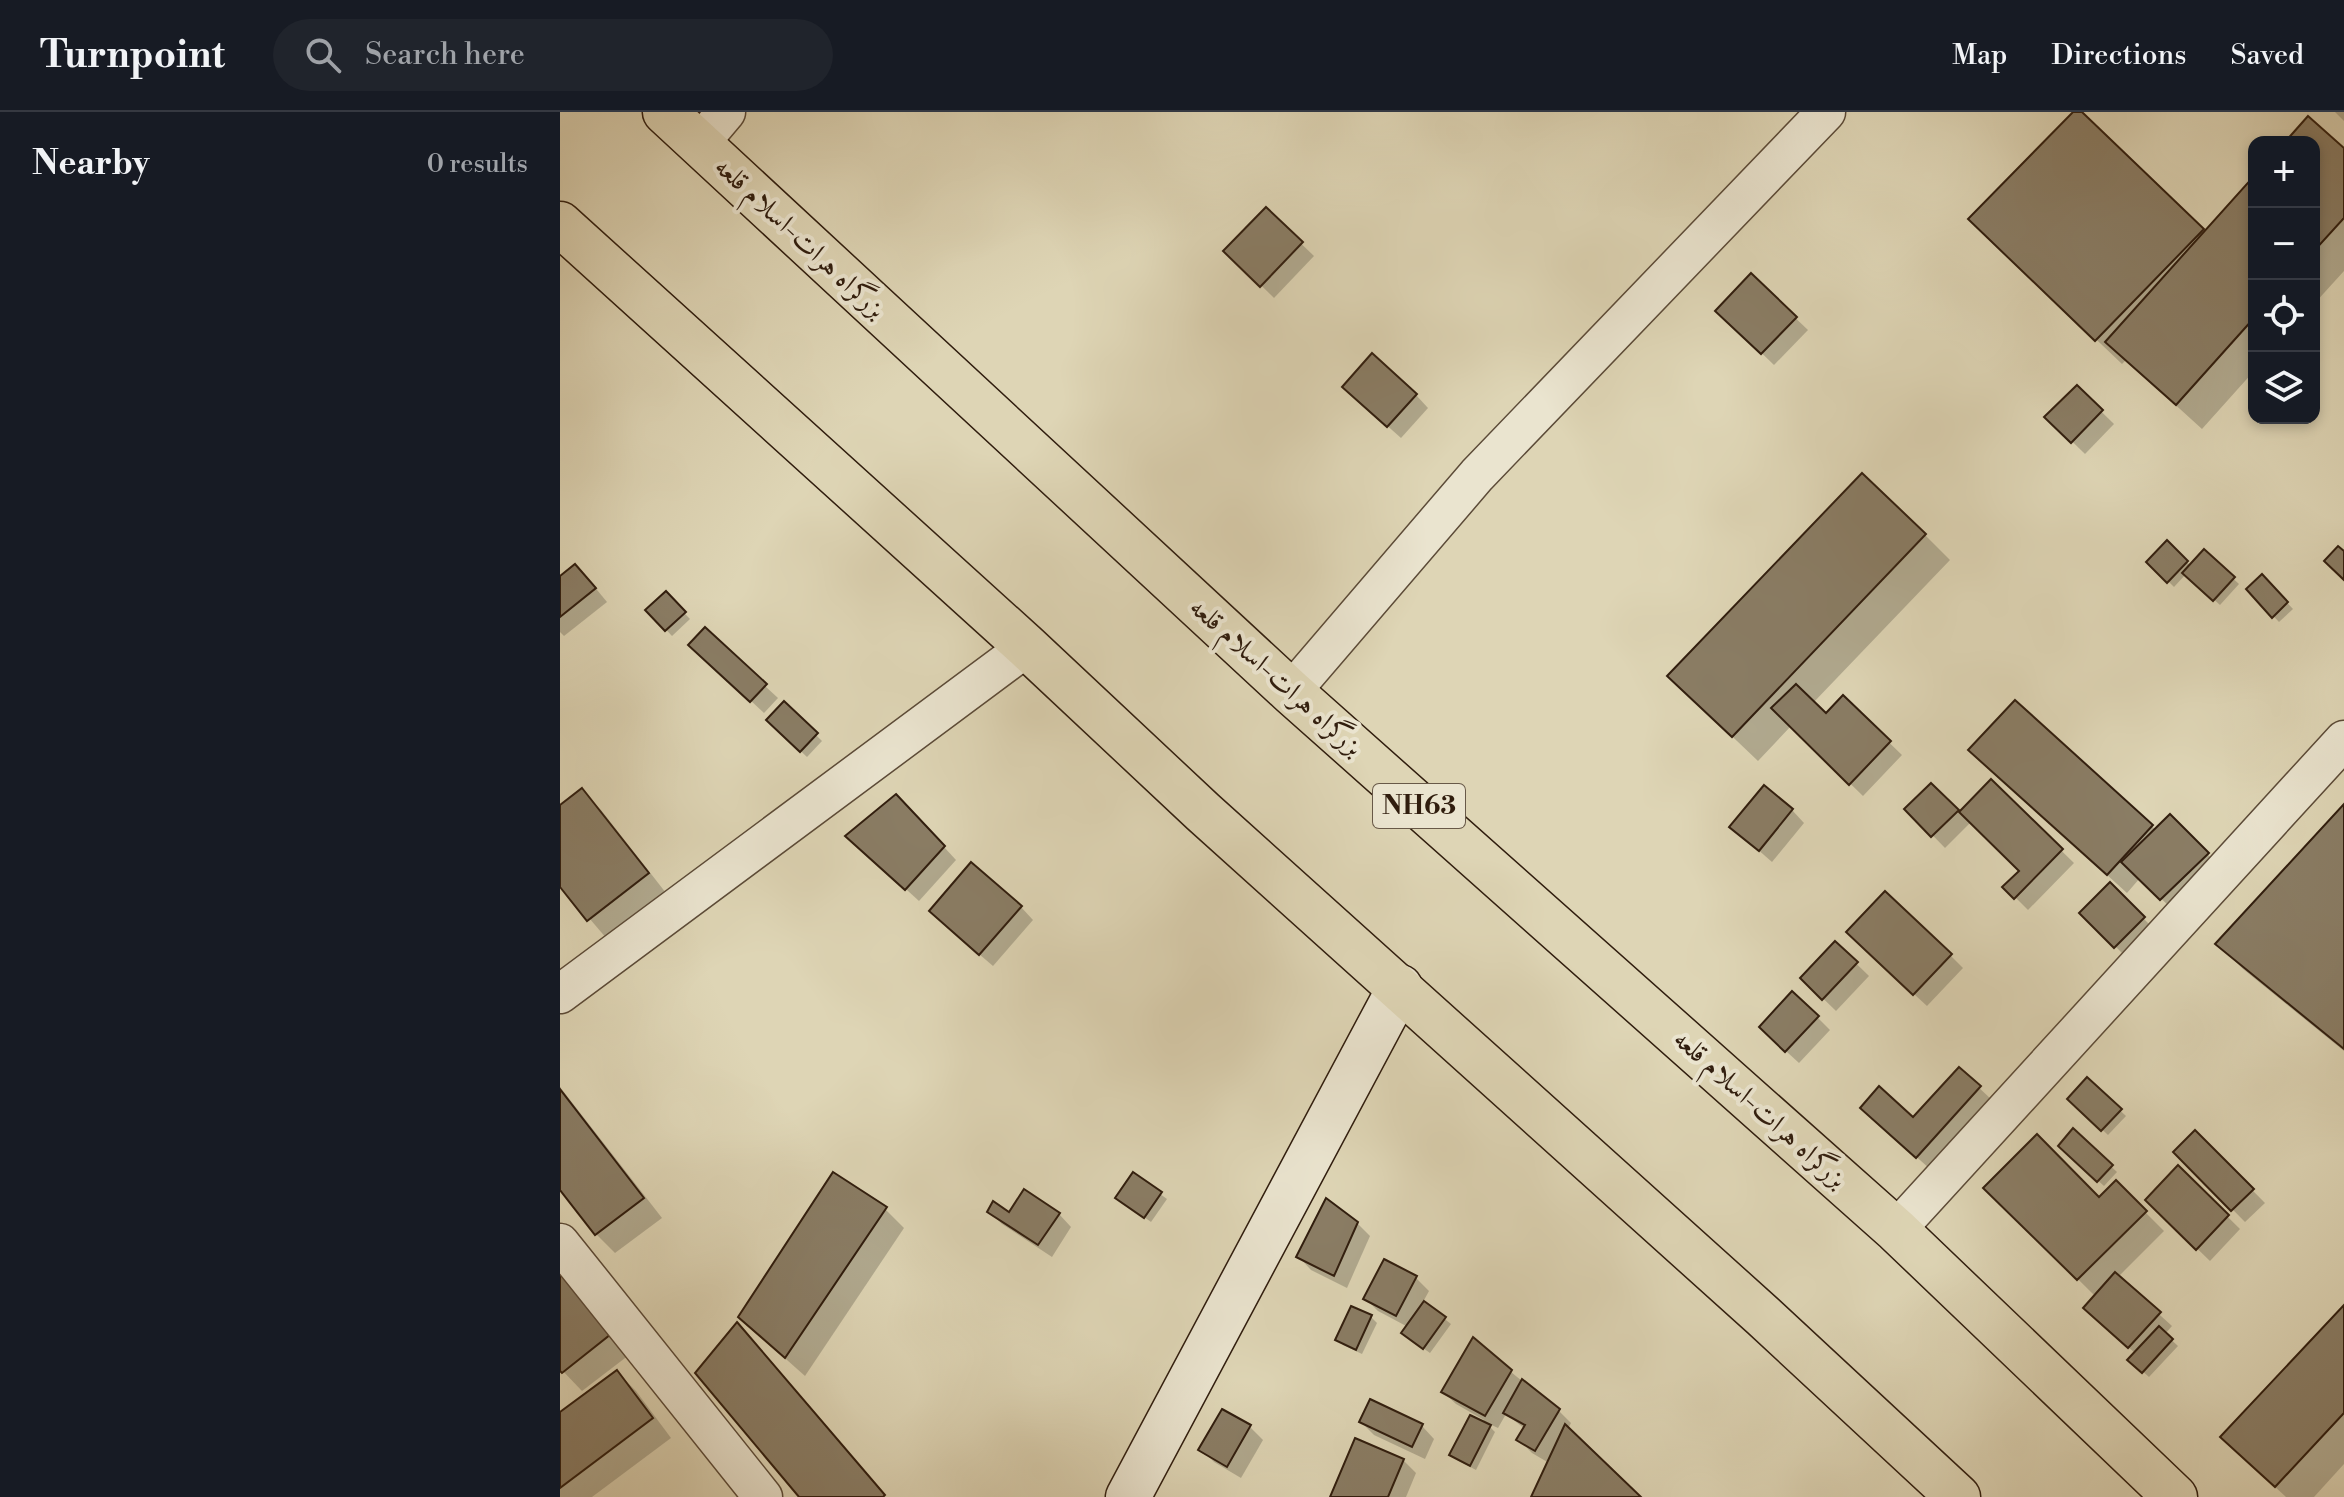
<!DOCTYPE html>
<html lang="en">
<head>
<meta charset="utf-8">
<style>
	:root { --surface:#171b24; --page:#20242c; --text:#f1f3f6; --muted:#9ea1a6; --line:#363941 }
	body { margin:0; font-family:"Libre Bodoni",Amiri,serif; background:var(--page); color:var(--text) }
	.controls { position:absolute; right:24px; top:24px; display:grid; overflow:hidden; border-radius:16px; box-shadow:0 4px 12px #0003 }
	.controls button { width:72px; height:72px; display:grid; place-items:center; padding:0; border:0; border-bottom:2px solid var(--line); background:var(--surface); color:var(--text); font:40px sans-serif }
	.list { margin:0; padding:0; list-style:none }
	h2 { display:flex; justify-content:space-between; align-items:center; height:104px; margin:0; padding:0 32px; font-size:34px }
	h2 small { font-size:26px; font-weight:400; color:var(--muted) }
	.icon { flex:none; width:44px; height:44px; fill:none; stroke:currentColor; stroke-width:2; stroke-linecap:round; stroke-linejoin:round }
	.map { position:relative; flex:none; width:1784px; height:1385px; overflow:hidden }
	header { display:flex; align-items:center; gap:48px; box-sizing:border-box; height:112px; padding:0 40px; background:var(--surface); border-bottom:2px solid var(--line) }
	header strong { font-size:38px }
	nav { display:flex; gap:44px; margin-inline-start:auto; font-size:28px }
	.search { width:560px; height:72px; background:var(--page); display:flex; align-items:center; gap:20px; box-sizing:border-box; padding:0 28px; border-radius:44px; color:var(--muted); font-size:30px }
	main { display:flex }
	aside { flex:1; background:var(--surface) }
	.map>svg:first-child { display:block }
	.shadow { fill:#0003 }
	.building { fill:#8a7d65; stroke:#301d0e; stroke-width:2 }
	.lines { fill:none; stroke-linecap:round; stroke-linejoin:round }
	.street-casing { stroke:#5c4b38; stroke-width:41 }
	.secondary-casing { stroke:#301d0e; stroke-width:47 }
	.highway-casing { stroke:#301d0e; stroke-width:47 }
	.street { stroke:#eae4cf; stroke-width:38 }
	.secondary { stroke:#eae4cf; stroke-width:44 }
	.highway { stroke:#ded5b5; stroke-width:44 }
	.labels { text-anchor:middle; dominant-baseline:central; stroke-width:8; stroke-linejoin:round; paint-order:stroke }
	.shield { fill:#eae4cf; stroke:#685948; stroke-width:2 }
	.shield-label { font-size:26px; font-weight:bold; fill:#301d0e }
	.street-label { font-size:28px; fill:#301d0e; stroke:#eae4cf }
</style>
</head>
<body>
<header>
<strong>Turnpoint</strong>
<div class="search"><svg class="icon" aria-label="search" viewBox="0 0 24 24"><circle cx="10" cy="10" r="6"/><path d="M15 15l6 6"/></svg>Search here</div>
<nav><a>Map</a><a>Directions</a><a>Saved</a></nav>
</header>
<main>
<aside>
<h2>Nearby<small>0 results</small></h2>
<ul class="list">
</ul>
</aside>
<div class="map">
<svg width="1784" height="1385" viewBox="0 0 1784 1385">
	<rect width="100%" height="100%" fill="#ded5b5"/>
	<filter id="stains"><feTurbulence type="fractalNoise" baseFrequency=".0025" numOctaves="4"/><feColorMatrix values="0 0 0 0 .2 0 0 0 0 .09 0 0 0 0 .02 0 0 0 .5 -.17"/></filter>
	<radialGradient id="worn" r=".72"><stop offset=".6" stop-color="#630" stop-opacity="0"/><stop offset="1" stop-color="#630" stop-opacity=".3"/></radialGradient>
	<g class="shadow">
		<path d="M1516,0H1519L1645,122L1694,67V259L1642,317L1566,248L1562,252L1436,132Z"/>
		<path d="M1775,0H1784V9Z"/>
		<path d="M1748,7L1784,39V159L1754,192V30H1728Z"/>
		<path d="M706,98L754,144L714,186L666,139Z"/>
		<path d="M1191,164L1248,218L1214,253L1158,199Z"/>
		<path d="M1517,276L1554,312L1525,342L1487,305Z"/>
		<path d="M856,283L868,296L841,326L797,287Z"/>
		<path d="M1365,423L1390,448L1253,591L1266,603L1283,586L1342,643L1303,684L1231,614L1198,649L1135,589Z"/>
		<path d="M1607,431L1631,454L1644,440L1679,472L1660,493L1626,462L1614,475L1589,450Z"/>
		<path d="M1702,464L1733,497L1719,510L1688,477Z"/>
		<path d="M0,467H28L47,490L4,524L0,520Z"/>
		<path d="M106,482L130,507L112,524L88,498Z"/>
		<path d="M144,545L205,574L218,586L204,601Z"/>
		<path d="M1455,590L1596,718L1610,704L1660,755L1614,799L1580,766L1567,781L1430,657Z"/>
		<path d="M224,592L262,629L247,645L208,608Z"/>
		<path d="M1431,670L1514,751L1468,798L1445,775L1461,759L1411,710L1385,736L1347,697L1371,674L1400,702Z"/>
		<path d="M22,679L41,698L106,781L47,827L0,772V696Z"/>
		<path d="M1784,695V939L1683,857L1658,832Z"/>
		<path d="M349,697L396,748L359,789L301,736Z"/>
		<path d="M1232,698L1244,711L1212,750L1172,715Z"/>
		<path d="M1550,773L1596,819L1568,847L1522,801Z"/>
		<path d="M461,795L473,808L433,854L384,812Z"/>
		<path d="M1276,832L1309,864L1276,899L1242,866Z"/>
		<path d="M1301,833L1390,843L1403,856L1367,894Z"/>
		<path d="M1257,905L1270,918L1239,951L1214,928Z"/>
		<path d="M1399,957L1432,988L1370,1057L1315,1008H1353Z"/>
		<path d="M1527,968L1566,1004L1548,1023L1510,987Z"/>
		<path d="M0,975L102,1106L55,1141L36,1122L0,1075Z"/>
		<path d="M1513,1019L1557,1060L1544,1074L1500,1034Z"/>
		<path d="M1635,1020L1705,1091L1685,1110L1616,1040Z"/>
		<path d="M1618,1056L1680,1117L1650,1149L1587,1088Z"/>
		<path d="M574,1063L607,1087L591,1110L558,1086Z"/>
		<path d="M1556,1071L1604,1119L1558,1165L1612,1214L1605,1222L1618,1234L1589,1265L1570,1248L1576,1242L1538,1208L1536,1185L1426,1076L1539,1088Z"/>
		<path d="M325,1097L344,1116L245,1264L200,1224Z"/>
		<path d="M429,1099L449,1102H499L511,1115L492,1145L442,1112Z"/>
		<path d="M797,1111L810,1124L787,1176L751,1158L739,1145Z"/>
		<path d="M825,1150L856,1166L869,1179L863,1190L891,1212L870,1241L849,1226L848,1215L818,1199L805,1186Z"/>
		<path d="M0,1156L69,1243L22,1279L0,1256Z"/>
		<path d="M1784,1195V1352L1754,1385H1726L1688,1350Z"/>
		<path d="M811,1205L817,1211L802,1242L783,1233L778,1227Z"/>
		<path d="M57,1260L76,1279L111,1326L32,1385H0V1302Z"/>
		<path d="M951,1260L998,1298L1011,1311L1008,1317L1078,1385H973L989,1351L972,1341L959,1328L965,1317L946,1302L938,1316L925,1310L935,1320L916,1358L897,1348L891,1343L924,1308L896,1292L883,1280Z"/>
		<path d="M663,1299L690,1315L703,1328L681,1366L654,1350L641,1337Z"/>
		<path d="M801,1310L862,1314L874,1327L865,1347L814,1323Z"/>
		<path d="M843,1348L856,1361L846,1385H772Z"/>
	</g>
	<g class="building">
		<path d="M1513,0H1522L1644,117L1535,229L1408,107Z"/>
		<path d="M1748,4L1784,36V106L1754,139V30H1725Z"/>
		<path d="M1694,64V206L1616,293L1545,230Z"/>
		<path d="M706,95L743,130L700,175L663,139Z"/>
		<path d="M1191,161L1237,205L1201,242L1155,199Z"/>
		<path d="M812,241L857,282L827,315L782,275Z"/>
		<path d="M1517,273L1543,298L1511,331L1484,305Z"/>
		<path d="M1302,361L1366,422L1172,625L1107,564Z"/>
		<path d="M1607,428L1628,449L1607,471L1586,450Z"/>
		<path d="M1778,434L1784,439V468L1764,449Z"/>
		<path d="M1644,437L1675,465L1653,489L1622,461Z"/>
		<path d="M15,452L36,476L0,505V464Z"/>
		<path d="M1702,462L1728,490L1712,506L1686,477Z"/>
		<path d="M106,479L126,500L105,519L85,498Z"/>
		<path d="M145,515L207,572L190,590L128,533Z"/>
		<path d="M1236,572L1266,601L1283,583L1331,629L1289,673L1211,596Z"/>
		<path d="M1455,588L1593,713L1547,763L1408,638Z"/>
		<path d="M224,589L258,621L240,640L206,608Z"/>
		<path d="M1431,667L1503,737L1454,787L1442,775L1459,759L1399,700Z"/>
		<path d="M1371,671L1399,698L1371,725L1344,697Z"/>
		<path d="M1204,673L1233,697L1199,739L1169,715Z"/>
		<path d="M22,676L89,761L27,809L0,775V693Z"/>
		<path d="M336,682L385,734L345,778L285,724Z"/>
		<path d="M1784,692V937L1655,832Z"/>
		<path d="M1610,702L1649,741L1600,788L1561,750Z"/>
		<path d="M411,750L462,794L419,843L369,799Z"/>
		<path d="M1550,770L1585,805L1554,836L1519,801Z"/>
		<path d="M1325,779L1392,842L1353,883L1286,820Z"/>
		<path d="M1275,829L1298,850L1262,888L1240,866Z"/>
		<path d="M1232,879L1259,904L1225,940L1199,915Z"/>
		<path d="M1399,955L1421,974L1356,1046L1300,996L1319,974L1353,1005Z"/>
		<path d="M1527,965L1562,997L1541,1019L1507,987Z"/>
		<path d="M0,977L84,1086L35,1123L0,1078Z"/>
		<path d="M1513,1016L1553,1053L1537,1070L1498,1034Z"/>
		<path d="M1635,1018L1694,1077L1671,1099L1613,1040Z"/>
		<path d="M1477,1022L1539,1085L1556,1068L1587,1099L1517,1168L1423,1076Z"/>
		<path d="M1618,1053L1669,1103L1636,1138L1585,1088Z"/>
		<path d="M273,1060L327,1095L225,1246L178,1205Z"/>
		<path d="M573,1060L602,1080L584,1106L555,1086Z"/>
		<path d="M464,1077L500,1101L478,1133L427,1100L433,1089L449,1100Z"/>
		<path d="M766,1086L798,1110L774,1164L736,1145Z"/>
		<path d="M824,1147L857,1164L836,1204L803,1187Z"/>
		<path d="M0,1158L51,1222L2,1261L0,1259Z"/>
		<path d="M1555,1160L1601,1200L1568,1236L1523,1196Z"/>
		<path d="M864,1189L886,1205L863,1237L841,1221Z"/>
		<path d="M1784,1193V1301L1715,1375L1660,1325Z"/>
		<path d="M791,1194L812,1203L796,1238L775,1228Z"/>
		<path d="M177,1210L325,1383L323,1385H239L135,1261Z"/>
		<path d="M1599,1214L1613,1227L1582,1261L1567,1248Z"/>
		<path d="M913,1225L952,1258L925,1304L881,1280Z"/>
		<path d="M57,1258L93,1306L0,1376V1300Z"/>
		<path d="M962,1267L1000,1297L975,1339L956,1328L965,1313L943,1301Z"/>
		<path d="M810,1287L863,1312L852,1335L799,1310Z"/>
		<path d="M662,1297L691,1313L667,1355L638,1338Z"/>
		<path d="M910,1303L931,1313L910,1354L889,1343Z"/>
		<path d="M1005,1312L1081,1385H971Z"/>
		<path d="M795,1326L844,1347L828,1385H770Z"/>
	</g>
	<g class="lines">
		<g class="street-casing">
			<g id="street">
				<path d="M139,32L166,0"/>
				<path d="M731,580L917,363L1266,0"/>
				<path d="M0,882L467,535"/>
				<path d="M1336,1118L1784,628"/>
				<path d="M0,1131L203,1385"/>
			</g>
		</g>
		<g class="secondary-casing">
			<path id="secondary" d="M568,1385L840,875"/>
		</g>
		<g class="highway-casing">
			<g id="highway">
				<path d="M105,0L731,580L1336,1118L1615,1385"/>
				<path d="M0,112L467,535L643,700L1203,1204L1398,1385"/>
			</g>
		</g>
		<use href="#street" class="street"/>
		<use href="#secondary" class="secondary"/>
		<use href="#highway" class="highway"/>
	</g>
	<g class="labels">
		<rect class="shield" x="813" y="672" width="92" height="44" rx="6"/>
		<g class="shield-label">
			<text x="859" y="694">NH63</text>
		</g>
		<g class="street-label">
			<text transform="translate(240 126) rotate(43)">بزرگراه هرات-اسلام قلعه</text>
			<text transform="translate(716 565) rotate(42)">بزرگراه هرات-اسلام قلعه</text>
			<text transform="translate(1200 997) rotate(42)">بزرگراه هرات-اسلام قلعه</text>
		</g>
	</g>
	<rect width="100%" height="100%" filter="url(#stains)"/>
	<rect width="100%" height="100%" fill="url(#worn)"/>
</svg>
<div class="controls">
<button>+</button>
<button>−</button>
<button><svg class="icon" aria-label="locate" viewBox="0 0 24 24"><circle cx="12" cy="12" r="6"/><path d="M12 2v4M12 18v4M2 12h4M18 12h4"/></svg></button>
<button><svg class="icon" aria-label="layers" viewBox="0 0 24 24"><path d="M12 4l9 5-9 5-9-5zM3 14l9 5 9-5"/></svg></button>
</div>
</div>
</main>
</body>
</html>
